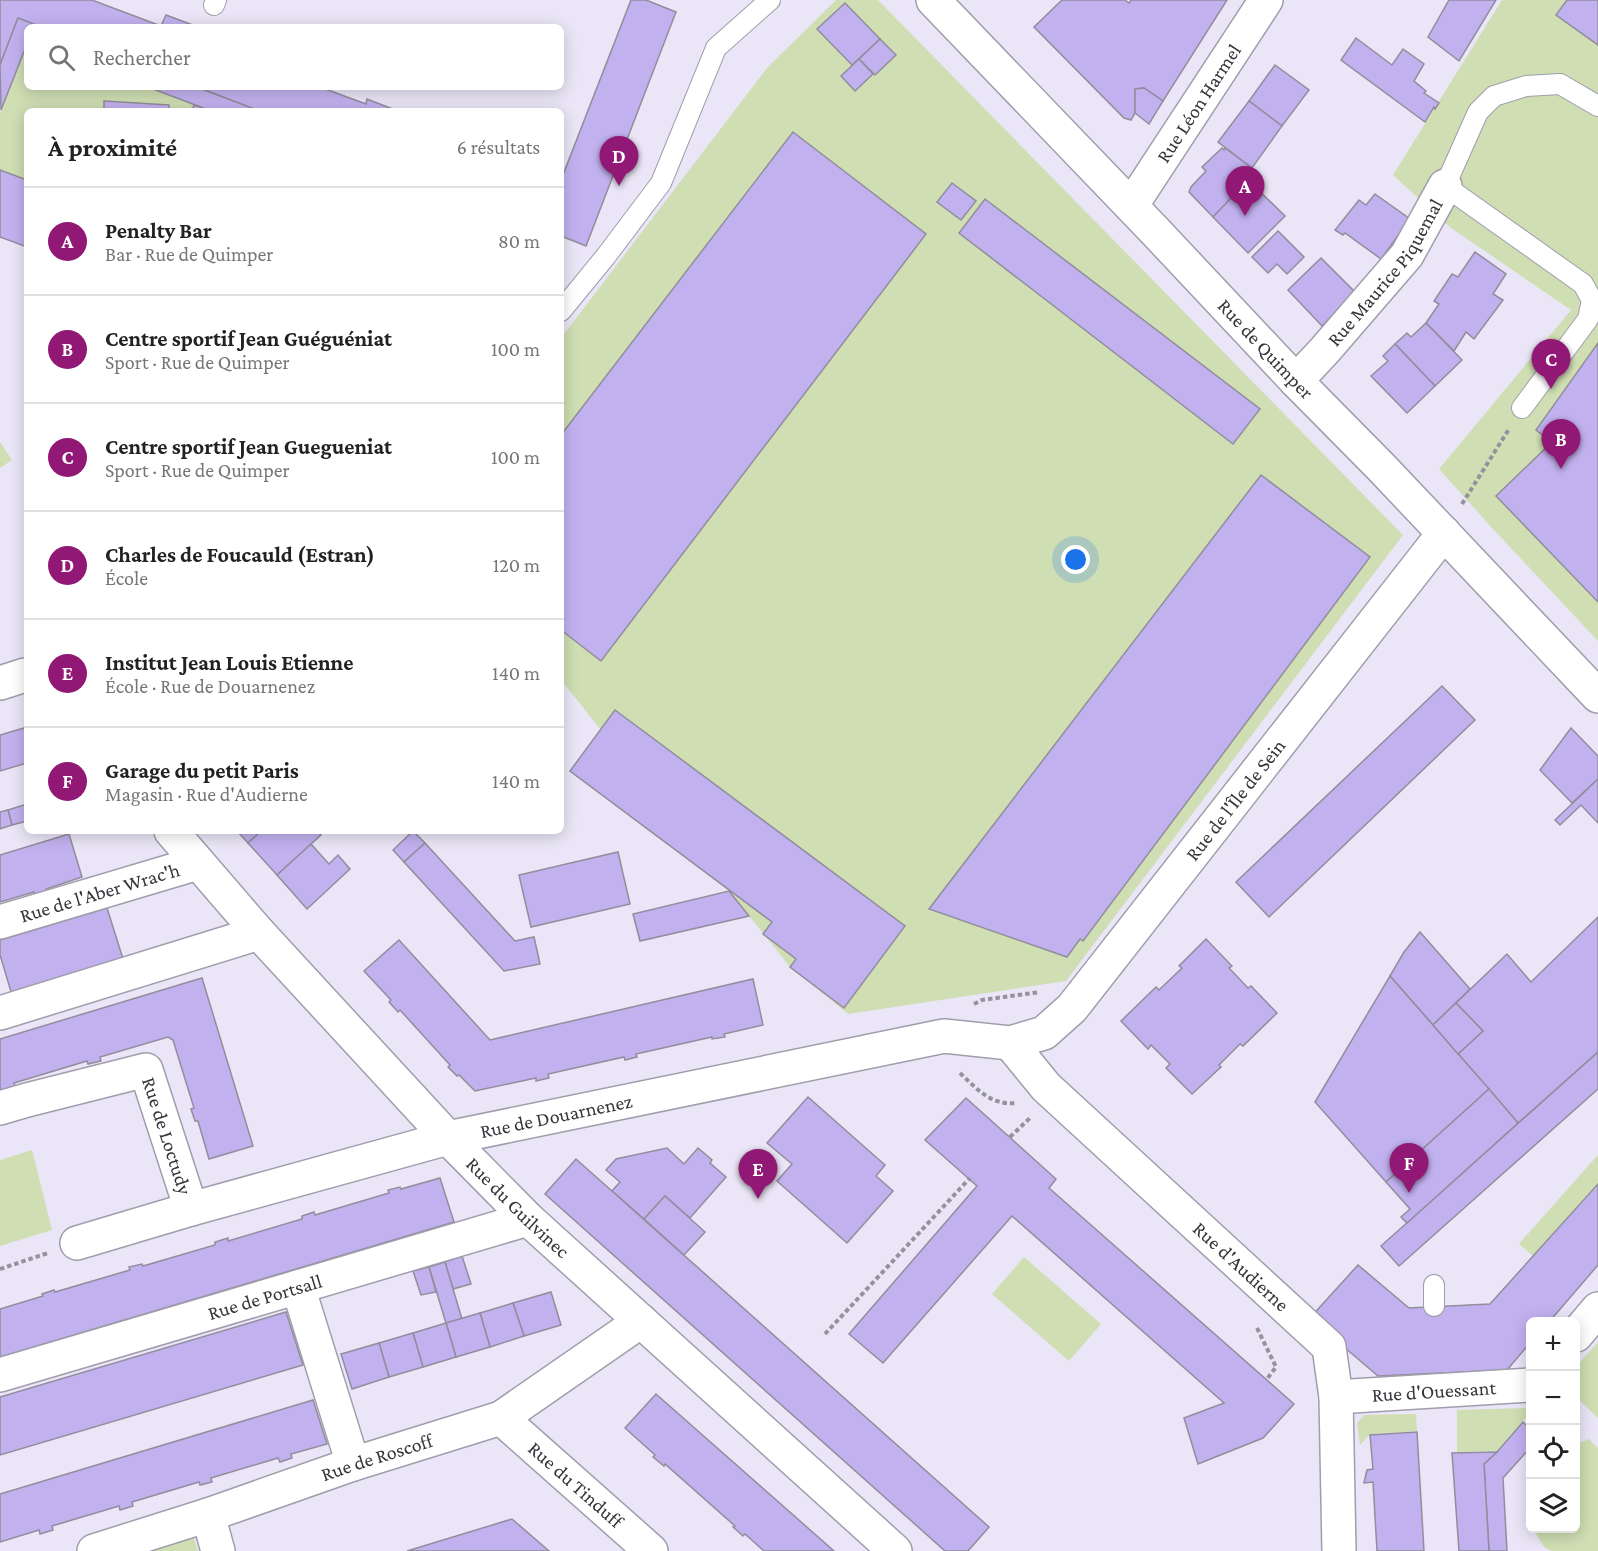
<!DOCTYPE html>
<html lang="fr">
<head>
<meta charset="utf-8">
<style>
	:root { --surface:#fff; --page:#f2f2f2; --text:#222; --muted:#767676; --line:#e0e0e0; --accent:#921875 }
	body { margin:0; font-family:"Crimson Pro",serif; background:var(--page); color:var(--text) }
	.controls { position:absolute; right:18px; bottom:18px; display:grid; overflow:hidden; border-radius:9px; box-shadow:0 3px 15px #0003 }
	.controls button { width:54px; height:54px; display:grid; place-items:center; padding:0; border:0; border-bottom:2px solid var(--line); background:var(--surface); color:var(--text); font:30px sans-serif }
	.you { position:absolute; left:1076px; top:560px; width:21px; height:21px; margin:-15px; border:4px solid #fff; border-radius:50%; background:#1a73e8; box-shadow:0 0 0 9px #1a73e833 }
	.badge { display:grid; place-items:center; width:39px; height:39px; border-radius:50%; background:var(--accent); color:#fff; font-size:20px; font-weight:700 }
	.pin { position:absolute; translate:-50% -50px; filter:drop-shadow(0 2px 3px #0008) }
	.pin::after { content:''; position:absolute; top:32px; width:21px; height:18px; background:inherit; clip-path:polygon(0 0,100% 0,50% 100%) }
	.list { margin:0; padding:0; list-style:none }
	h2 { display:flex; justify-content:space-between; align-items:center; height:78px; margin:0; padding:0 24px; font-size:26px }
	h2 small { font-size:20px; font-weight:400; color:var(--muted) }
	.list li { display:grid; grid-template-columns:39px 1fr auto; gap:18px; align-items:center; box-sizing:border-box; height:108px; padding:0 24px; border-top:2px solid var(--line) }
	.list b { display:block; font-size:22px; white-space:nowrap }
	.list p { margin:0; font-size:20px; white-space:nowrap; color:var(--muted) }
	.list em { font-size:20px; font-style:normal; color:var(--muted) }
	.icon { flex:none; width:33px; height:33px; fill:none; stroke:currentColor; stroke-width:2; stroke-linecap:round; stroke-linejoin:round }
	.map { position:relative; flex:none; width:1598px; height:1551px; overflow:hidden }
	.search { position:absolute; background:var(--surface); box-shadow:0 3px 15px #0003; left:24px; top:24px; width:540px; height:66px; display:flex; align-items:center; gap:15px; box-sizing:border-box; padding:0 21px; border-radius:9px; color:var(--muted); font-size:22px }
	.panel { position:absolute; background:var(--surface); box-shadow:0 3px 15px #0003; left:24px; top:108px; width:540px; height:726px; border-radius:9px }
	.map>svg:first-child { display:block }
	.green { fill:#cfdeb3 }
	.building { fill:#c2b1ef; stroke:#918d9c; stroke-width:1.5 }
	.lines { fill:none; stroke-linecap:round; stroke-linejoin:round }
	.service-casing { stroke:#a09dac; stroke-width:22 }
	.minor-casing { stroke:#a09dac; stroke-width:36 }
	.secondary-casing { stroke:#a09dac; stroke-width:36 }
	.path { stroke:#95929e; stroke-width:4; stroke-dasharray:4.5 3; stroke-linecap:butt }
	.service { stroke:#fff; stroke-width:20 }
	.minor { stroke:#fff; stroke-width:33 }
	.secondary { stroke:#fff; stroke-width:33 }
	.labels { text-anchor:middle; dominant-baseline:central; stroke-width:4.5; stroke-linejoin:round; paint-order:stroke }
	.street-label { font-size:20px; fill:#36353b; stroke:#eae6f7 }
</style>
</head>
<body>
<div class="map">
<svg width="1598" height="1551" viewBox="0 0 1598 1551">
	<rect width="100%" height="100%" fill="#eae6f7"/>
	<g class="green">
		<path d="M836,0H878L1403,535L1066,981L848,1014L790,967L729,891L570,771L601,730L561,680V338L767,68Z"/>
		<path d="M1502,0H1598V641L1492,528L1439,469L1571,310L1451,228L1393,175Z"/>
		<path d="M27,44V87H148L194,105L192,111H169V105L105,101L104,111H27V180L0,170V113Z"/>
		<path d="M0,442L12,460L0,468Z"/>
		<path d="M32,1150L52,1230L0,1246V1160Z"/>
		<path d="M1598,1155V1184L1533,1256L1519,1244Z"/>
		<path d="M1024,1257L1101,1324L1069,1361L992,1294Z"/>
		<path d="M1598,1342V1418L1579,1400L1576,1404V1367Z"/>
		<path d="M1530,1408V1413L1497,1451L1457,1452V1410Z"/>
		<path d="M1416,1414L1417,1431L1370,1434L1360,1445L1357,1423L1364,1415Z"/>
		<path d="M1589,1439L1598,1448V1551H1552L1544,1547L1533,1529L1576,1528V1444Z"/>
		<path d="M193,1536L198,1551H144Z"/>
	</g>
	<g class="building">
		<path d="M0,0H92L161,26L166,15L198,27H41L18,18L0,65Z"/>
		<path d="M631,0H646L676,12L586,246L561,236V180Z"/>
		<path d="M1062,0H1125L1129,3L1131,0H1227L1163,101L1144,88L1135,89V113L1131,120L1124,118L1034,27Z"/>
		<path d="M1449,0H1496L1459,61L1428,37Z"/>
		<path d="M1567,0H1598V45L1556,15Z"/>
		<path d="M845,3L880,39L852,65L817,29Z"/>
		<path d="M18,18L41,27H27V44L1,110L0,65Z"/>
		<path d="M1356,38L1392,65L1403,49L1424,64L1414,81L1426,91L1424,93L1439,103L1435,109L1434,107L1425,122L1341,60Z"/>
		<path d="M880,39L896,55L875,75L859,59Z"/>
		<path d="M859,59L873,74L855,91L841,76Z"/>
		<path d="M1275,65L1309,90L1282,126L1249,101Z"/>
		<path d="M148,87H197L260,111H211Z"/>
		<path d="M197,87H320L366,104L367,99L398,111H260Z"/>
		<path d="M1144,88L1163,101L1149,124L1135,113V89Z"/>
		<path d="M104,101L169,105V111H104Z"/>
		<path d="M1249,101L1282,126L1252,168L1218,142Z"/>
		<path d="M194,105L211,111H192Z"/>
		<path d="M793,132L926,234L601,661L561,630V435Z"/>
		<path d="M1222,148L1224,150L1225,148L1257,172L1213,217L1189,192L1191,187L1206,171L1202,167Z"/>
		<path d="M0,170L27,180V247L0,237Z"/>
		<path d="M1248,180L1285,216L1248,253L1213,217Z"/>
		<path d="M952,183L976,201L961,220L937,202Z"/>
		<path d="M1375,194L1410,219L1381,259L1345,233L1343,235L1335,230L1359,200L1366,205Z"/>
		<path d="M985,199L1260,409L1233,444L959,233Z"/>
		<path d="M1278,231L1304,257L1287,274L1277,264L1268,273L1252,257Z"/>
		<path d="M1475,252L1506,274L1493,294L1503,300L1474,339L1466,332L1454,351L1426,323L1439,304L1434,301L1452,274L1458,277Z"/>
		<path d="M1321,258L1355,292L1322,326L1288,290Z"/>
		<path d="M1426,323L1462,360L1435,386L1395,344L1407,333L1411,337Z"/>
		<path d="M1598,343V602L1496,496L1552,442L1536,430Z"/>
		<path d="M1395,344L1435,386L1407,413L1371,376L1388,361L1383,356Z"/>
		<path d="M1261,475L1370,557L1083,941L1080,939L1067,957L929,909Z"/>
		<path d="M1442,686L1475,720L1269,917L1236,882Z"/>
		<path d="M615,710L905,926L844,1008L790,967L796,959L763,934L772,922L570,771Z"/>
		<path d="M24,728L27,737V763L0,771V735Z"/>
		<path d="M1571,728L1598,756V779L1572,803L1540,770Z"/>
		<path d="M1598,779V823L1581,805L1560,825L1555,820Z"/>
		<path d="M27,804V821L12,825L8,810Z"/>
		<path d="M8,810L12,825L0,829V812Z"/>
		<path d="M237,831H261L248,843Z"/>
		<path d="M261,831H317L321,835L277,875L248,843Z"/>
		<path d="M413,831L425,843L404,862L393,850Z"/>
		<path d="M69,834L82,877L46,889V891L35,895L34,892L0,902V855Z"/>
		<path d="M425,843L515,941L534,937L540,964L504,971L404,862Z"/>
		<path d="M311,844L329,864L338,855L350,869L307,909L277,875Z"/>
		<path d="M618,852L630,904L531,927L519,875Z"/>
		<path d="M729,891L749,916L640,941L633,914Z"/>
		<path d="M107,908L124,962L12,995L0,955V940Z"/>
		<path d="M1598,917V1052L1518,1123L1458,1054L1483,1031L1456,1003L1507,954L1531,982Z"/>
		<path d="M1420,932L1470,989L1433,1025L1390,976L1404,952Z"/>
		<path d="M1206,939L1232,966L1229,968L1248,988L1251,986L1277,1013L1243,1046L1240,1044L1219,1065L1221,1067L1192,1094L1166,1068L1170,1064L1151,1045L1148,1049L1121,1021L1156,987L1159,990L1182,968L1179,966Z"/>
		<path d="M399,940L490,1040L753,979L763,1025L724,1034L725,1037L712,1039V1037L636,1054L637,1057L625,1060L624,1057L548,1074L549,1078L536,1081V1078L475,1091L459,1075L457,1076L448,1067L450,1065L400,1010L398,1012L389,1002L391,1000L364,971Z"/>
		<path d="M1390,976L1489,1089L1386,1182L1315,1102Z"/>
		<path d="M202,978L253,1146L209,1159L198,1121H195L191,1109L194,1108L173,1040L168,1037L100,1057L101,1061L88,1064L87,1061L14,1083L15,1086L1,1090L0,1087V1039Z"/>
		<path d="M1456,1003L1483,1031L1458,1054L1433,1025Z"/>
		<path d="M1598,1052V1089L1399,1266L1381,1246Z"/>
		<path d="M1489,1089L1518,1123L1407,1223L1401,1217L1410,1209L1386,1182Z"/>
		<path d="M808,1097L885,1165L876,1176L893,1191L847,1243L777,1181L792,1164L767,1143Z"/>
		<path d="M966,1098L1056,1179L1049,1188L1294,1404L1263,1438L1198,1464L1184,1418L1224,1403L1012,1216L883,1363L849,1334L977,1186L925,1140Z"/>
		<path d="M667,1148L684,1164L698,1148L712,1160L710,1163L726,1177L690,1218L665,1196L644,1219L612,1191L620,1182L606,1170L616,1159Z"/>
		<path d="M576,1159L989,1527L968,1551H945L545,1194Z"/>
		<path d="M440,1178L454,1222L0,1357V1309L43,1296L42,1294L54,1290L55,1292L130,1270L129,1267L142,1264L143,1266L215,1245V1242L228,1238V1241L302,1219V1216L314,1212L315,1215L389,1193L388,1190L400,1187L401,1189Z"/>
		<path d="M1598,1184V1265L1549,1322H1530V1343L1507,1370L1378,1376L1310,1318L1358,1265L1409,1308L1490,1304Z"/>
		<path d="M665,1196L705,1232L684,1255L644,1219Z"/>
		<path d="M462,1256L471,1284L453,1289L445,1262Z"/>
		<path d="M445,1262L462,1319L446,1323L429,1267Z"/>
		<path d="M429,1267L436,1292L421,1295L413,1271Z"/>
		<path d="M551,1292L561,1325L524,1336L513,1303Z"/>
		<path d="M513,1303L524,1336L490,1347L480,1313Z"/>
		<path d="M286,1312L303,1365L0,1455V1397Z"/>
		<path d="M480,1313L490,1347L456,1357L446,1323Z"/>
		<path d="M446,1323L456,1357L423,1367L413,1333Z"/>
		<path d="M413,1333L423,1367L389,1377L379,1343Z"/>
		<path d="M379,1343L389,1377L352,1389L341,1354Z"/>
		<path d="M656,1394L834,1551H764L745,1534L743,1536L733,1527L735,1526L665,1464L664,1466L653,1457L655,1455L625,1428Z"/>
		<path d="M313,1400L327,1444L291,1454L292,1458L280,1462L278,1458L211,1478L212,1482L200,1485L199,1482L132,1502L133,1506L120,1510L119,1506L52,1526L53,1530L40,1534L39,1530L0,1542V1494Z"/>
		<path d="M1523,1422L1530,1429V1448L1503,1478L1507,1551H1489L1484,1464L1497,1452Z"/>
		<path d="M1417,1432L1424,1551H1377L1373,1482L1364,1483L1367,1470L1373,1469L1370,1435Z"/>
		<path d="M1497,1452L1484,1464L1489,1551H1459L1452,1453Z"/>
		<path d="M512,1519L549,1551H407Z"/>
	</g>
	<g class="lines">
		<g class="service-casing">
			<g id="service">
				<path d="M214,5L216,0"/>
				<path d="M561,311L606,256L661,183L716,48L770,0"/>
				<path d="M1522,408L1588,319L1592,300L1583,284L1445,186L1478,112L1494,96L1526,86L1560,84L1598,106"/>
				<path d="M1434,1285V1306"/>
			</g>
		</g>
		<g class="minor-casing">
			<g id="minor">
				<path id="s1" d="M1131,206L1266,0"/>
				<path id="s2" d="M1296,381L1325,350L1407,255L1445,186"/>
				<path d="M0,683L25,675L27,676"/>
				<path id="s3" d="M171,831L259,933L448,1138L528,1219L895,1551"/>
				<path id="s4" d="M0,922L198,863"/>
				<path d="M0,1013L259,933"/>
				<path id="s5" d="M1010,1043L1046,1087L1329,1347L1336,1397L1339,1551"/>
				<path id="s6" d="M0,1108L27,1100L146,1070L191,1209"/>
				<path id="s7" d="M77,1243L191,1209L448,1138L944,1036L1010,1043L1044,1033L1072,1008L1444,533"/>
				<path d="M298,1287L353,1464"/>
				<path d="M1576,1335L1598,1309"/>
				<path id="s8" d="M0,1375L528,1219"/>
				<path id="s9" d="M1336,1397L1530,1385"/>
				<path id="s10" d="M501,1418L651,1551"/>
				<path d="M208,1515L218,1551"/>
				<path id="s11" d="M94,1551L208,1515L353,1464L501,1418L641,1321"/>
			</g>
		</g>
		<g class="secondary-casing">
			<g id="secondary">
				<path id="s12" d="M933,0L1155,231L1296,381L1381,467L1598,696"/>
			</g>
		</g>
		<g class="path">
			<path d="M1462,504L1509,429"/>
			<path d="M974,1004L982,1000L1040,992"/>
			<path d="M960,1073C977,1089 991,1106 1017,1103"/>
			<path d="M1010,1137L1030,1118"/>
			<path d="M0,1269L48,1253"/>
			<path d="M1257,1328L1276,1367L1267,1379"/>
			<path d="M825,1334L970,1178"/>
		</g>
		<use href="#service" class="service"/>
		<use href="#minor" class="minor"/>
		<use href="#secondary" class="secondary"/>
	</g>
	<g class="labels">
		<g class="street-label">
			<text stroke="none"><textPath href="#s1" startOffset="123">Rue Léon Harmel</textPath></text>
			<text stroke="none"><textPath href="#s2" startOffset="141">Rue Maurice Piquemal</textPath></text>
			<text stroke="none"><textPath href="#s12" startOffset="482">Rue de Quimper</textPath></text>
			<text stroke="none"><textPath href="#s7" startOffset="1296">Rue de l'Île de Sein</textPath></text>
			<text stroke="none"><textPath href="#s4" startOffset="104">Rue de l'Aber Wrac'h</textPath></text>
			<text stroke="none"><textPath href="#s7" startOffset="496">Rue de Douarnenez</textPath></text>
			<text stroke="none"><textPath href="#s6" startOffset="220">Rue de Loctudy</textPath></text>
			<text stroke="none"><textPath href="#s3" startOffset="512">Rue du Guilvinec</textPath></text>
			<text stroke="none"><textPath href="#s5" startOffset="322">Rue d'Audierne</textPath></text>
			<text stroke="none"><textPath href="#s8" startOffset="276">Rue de Portsall</textPath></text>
			<text stroke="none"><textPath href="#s9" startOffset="98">Rue d'Ouessant</textPath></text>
			<text stroke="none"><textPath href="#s11" startOffset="298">Rue de Roscoff</textPath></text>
			<text stroke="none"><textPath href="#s10" startOffset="100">Rue du Tinduff</textPath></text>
		</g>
	</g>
</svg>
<div class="controls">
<button>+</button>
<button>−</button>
<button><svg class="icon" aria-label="locate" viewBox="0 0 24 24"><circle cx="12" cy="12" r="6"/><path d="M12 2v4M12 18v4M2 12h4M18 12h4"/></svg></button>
<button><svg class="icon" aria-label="layers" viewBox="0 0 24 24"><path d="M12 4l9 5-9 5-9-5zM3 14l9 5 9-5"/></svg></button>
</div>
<div class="you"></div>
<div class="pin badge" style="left:1245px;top:216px">A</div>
<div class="pin badge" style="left:1561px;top:469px">B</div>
<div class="pin badge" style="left:1551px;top:389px">C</div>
<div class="pin badge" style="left:619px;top:186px">D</div>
<div class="pin badge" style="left:758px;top:1199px">E</div>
<div class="pin badge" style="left:1409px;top:1193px">F</div>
<div class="search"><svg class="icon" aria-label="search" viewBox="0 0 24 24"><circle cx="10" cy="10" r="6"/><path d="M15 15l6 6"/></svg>Rechercher</div>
<section class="panel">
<h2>À proximité<small>6 résultats</small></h2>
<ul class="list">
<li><span class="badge">A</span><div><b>Penalty Bar</b><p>Bar · Rue de Quimper</p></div><em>80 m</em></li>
<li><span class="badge">B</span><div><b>Centre sportif Jean Guéguéniat</b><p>Sport · Rue de Quimper</p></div><em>100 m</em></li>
<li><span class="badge">C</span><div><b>Centre sportif Jean Guegueniat</b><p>Sport · Rue de Quimper</p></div><em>100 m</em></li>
<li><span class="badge">D</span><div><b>Charles de Foucauld (Estran)</b><p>École</p></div><em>120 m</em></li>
<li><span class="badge">E</span><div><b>Institut Jean Louis Etienne</b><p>École · Rue de Douarnenez</p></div><em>140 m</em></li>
<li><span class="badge">F</span><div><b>Garage du petit Paris</b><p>Magasin · Rue d'Audierne</p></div><em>140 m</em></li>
</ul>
</section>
</div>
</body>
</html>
